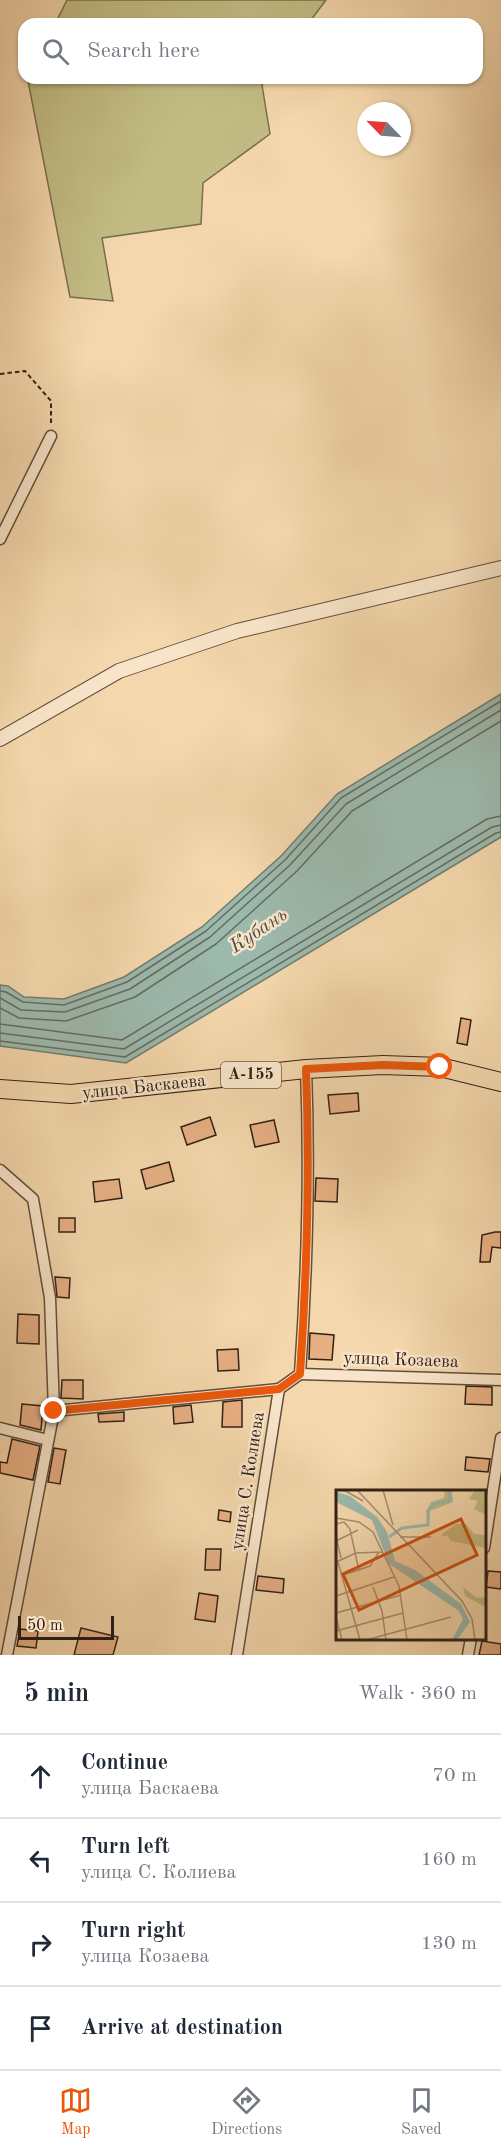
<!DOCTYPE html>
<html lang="en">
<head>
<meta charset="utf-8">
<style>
	:root { --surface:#fff; --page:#f6f6f7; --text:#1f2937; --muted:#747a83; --line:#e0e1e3; --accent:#ea580c }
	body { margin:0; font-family:"Old Standard TT",serif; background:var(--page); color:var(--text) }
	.compass { position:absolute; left:357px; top:102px; width:54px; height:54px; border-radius:50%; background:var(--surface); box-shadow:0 2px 4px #0004; rotate:295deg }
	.scale { position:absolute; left:18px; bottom:15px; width:96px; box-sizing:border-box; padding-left:6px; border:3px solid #312017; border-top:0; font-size:16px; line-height:21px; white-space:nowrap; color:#312017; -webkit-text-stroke:4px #f8e5c9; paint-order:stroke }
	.stop { position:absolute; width:18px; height:18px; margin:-14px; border:4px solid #ea580c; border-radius:50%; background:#fff }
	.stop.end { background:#ea580c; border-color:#fff; box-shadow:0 2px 6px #0008 }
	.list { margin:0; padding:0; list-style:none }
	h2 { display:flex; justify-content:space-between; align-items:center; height:78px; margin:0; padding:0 24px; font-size:26px }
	h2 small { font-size:20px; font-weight:400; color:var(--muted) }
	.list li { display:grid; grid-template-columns:39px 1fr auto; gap:18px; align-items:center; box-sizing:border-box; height:84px; padding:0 24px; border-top:2px solid var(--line) }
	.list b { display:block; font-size:22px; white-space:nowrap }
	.list p { margin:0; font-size:20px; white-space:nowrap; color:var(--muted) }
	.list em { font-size:20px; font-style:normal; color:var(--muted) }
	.icon { flex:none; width:33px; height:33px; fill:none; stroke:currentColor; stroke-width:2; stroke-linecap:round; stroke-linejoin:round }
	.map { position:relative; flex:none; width:501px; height:1655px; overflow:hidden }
	.search { position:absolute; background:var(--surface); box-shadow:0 2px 4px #0004; left:18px; right:18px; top:18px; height:66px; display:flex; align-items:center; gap:15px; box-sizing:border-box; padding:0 21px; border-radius:18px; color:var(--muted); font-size:22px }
	.sheet { height:414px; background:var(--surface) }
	nav { display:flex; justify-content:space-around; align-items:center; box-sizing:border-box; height:84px; border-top:2px solid var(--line); background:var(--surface); font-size:16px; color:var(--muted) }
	nav a { display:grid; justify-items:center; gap:3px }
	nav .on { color:var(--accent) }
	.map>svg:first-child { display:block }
	.green { fill:#c2bc84; stroke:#7a6e4e; stroke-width:1.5 }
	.water { fill:#9cb9ad; stroke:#717c71; stroke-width:1.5 }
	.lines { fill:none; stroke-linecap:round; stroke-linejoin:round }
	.shore { stroke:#666c62; stroke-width:1.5 }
	.building { fill:#e7b084; stroke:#312017; stroke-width:1.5 }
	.minor-casing { stroke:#624e3c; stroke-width:13 }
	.tertiary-casing { stroke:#624e3c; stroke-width:16 }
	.primary-casing { stroke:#312017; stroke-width:20 }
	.path { stroke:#312017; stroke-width:2; stroke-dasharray:4.5 3; stroke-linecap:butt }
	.minor { stroke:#f8e5c9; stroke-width:10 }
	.tertiary { stroke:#f8e5c9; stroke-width:14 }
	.primary { stroke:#f4d7ac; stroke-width:18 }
	.route { stroke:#ea580c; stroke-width:8 }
	.labels { text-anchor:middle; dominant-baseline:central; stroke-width:5; stroke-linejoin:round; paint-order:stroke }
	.shield { fill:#f8e5c9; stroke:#6d5b4c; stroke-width:1.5 }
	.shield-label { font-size:16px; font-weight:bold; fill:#312017 }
	.street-label { font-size:18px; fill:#312017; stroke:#f8e5c9 }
	.water-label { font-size:20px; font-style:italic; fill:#514e44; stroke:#f8e5c9 }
	.inset-river { fill:none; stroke:#9cb9ad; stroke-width:3 }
	.inset-road { fill:none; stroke:#a68e70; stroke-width:1.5 }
	.view { fill:#cd500e; fill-opacity:0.15; stroke:#cd500e; stroke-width:3 }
	.inset-edge { fill:none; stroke:#312017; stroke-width:3 }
</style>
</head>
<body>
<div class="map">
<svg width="501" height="1655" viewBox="0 0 501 1655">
	<rect width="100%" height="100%" fill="#f4d7ac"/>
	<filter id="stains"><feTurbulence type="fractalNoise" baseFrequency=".00333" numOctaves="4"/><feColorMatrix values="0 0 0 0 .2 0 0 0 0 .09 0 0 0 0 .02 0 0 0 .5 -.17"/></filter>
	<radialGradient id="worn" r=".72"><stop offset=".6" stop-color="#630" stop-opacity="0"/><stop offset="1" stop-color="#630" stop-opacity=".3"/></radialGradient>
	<g class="green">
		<path d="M67,0H326L308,24H55Z"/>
		<path d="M30,78H267L262,85L270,134L203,183L201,224L102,238L113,301L70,297L28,81Z"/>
	</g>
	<path class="water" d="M501,694V837L126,1063L0,1046V985L8,986L24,997L64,999L124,977L202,927L281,856L337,794Z"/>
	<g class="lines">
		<g class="shore">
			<path d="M0,991L6,992L23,1002L64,1005L127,982L206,931L285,860L341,798L501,701"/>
			<path d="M0,998L21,1010L65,1012L130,989L210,937L290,865L346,804L501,710"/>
			<path d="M0,1008L19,1018L66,1021L135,997L216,944L297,871L352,811L501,721"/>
			<path d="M0,1024L122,1040L487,819L501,816"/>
			<path d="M0,1033L124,1049L492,827L501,825"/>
			<path d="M0,1041L125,1057L496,833L501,832"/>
		</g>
	</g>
	<g class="building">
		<path d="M461,1018L471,1020L467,1045L457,1043Z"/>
		<path d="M358,1093L359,1111L330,1114L328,1095Z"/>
		<path d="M210,1117L216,1135L187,1145L181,1127Z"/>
		<path d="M274,1120L279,1142L255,1147L250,1125Z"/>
		<path d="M169,1162L174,1181L146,1189L141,1170Z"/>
		<path d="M316,1178L338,1179L337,1202L315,1201Z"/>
		<path d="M119,1179L122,1198L95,1202L93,1182Z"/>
		<rect x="59" y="1218" width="16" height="14"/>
		<path d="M495,1232H501V1248L492,1247L490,1262H480L482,1235Z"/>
		<path d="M55,1277L70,1278L69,1298L57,1297Z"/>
		<path d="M18,1314L39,1315V1344L17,1343Z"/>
		<path d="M310,1333L334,1335L332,1360L309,1359Z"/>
		<path d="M238,1349L239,1370L218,1371L217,1350Z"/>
		<path d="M62,1380H83V1399L61,1398Z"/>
		<path d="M466,1386L492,1387V1405L465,1404Z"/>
		<path d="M242,1400V1427H222L223,1402Z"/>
		<path d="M22,1404L43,1406L41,1430L20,1425Z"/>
		<path d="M191,1405L193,1422L174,1424L173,1407Z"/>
		<path d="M124,1412V1421L99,1422L98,1414Z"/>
		<path d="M12,1439L40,1446L33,1480L0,1473V1462L7,1463Z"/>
		<path d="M54,1448L66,1450L60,1484L48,1482Z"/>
		<path d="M466,1457L490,1459L488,1472L465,1470Z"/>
		<path d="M219,1510L231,1512L230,1522L218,1520Z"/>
		<path d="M206,1549H221L220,1570H205Z"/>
		<path d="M488,1571L501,1572V1589L486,1587Z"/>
		<path d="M258,1576L284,1579L283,1593L256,1590Z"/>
		<path d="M199,1593L218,1596L215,1622L195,1619Z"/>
		<path d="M81,1628L118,1637L113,1655H74Z"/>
		<path d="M20,1629L38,1631L36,1648L17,1646Z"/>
		<path d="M482,1641L501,1644V1655H479Z"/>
	</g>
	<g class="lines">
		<g class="minor-casing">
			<g id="minor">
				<path d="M0,539L51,436"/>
				<path d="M0,1170L33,1199L50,1298L54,1411L7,1655"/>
				<path d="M300,1374L501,1380"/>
				<path d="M54,1411L279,1389"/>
				<path d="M0,1428L48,1440"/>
				<path d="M484,1548L501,1438"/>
				<path d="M237,1655L279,1389L300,1374C307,1273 310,1171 306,1069"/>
				<path d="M468,1655L471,1638"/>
			</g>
		</g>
		<g class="tertiary-casing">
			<path id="tertiary" d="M0,739L119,671L237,631L501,568"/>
		</g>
		<g class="primary-casing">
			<path id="primary" d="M0,1089L71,1094L306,1069L383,1065L440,1067L501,1082"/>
		</g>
		<path class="path" d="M0,374L25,371L51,401V426"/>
		<use href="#minor" class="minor"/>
		<use href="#tertiary" class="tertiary"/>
		<use href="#primary" class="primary"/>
	</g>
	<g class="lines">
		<path class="route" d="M54,1411L279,1389L300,1374C307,1273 310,1171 306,1069L383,1065L440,1067"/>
	</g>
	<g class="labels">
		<rect class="shield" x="221" y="1062" width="60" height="26" rx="4.5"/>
		<g class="shield-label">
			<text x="251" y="1075">А-155</text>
		</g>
		<g class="street-label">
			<text transform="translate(144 1087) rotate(-6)">улица Баскаева</text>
			<text transform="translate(401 1360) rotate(2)">улица Козаева</text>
			<text transform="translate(248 1481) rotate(-81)">улица С. Колиева</text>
		</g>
		<g class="water-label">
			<text transform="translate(259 931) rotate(-34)">Кубань</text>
		</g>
	</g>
	<g transform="translate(336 1490)">
		<rect width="150" height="150" fill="#f4d7ac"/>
		<path d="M109,0H116L117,12L94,21L93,34L90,21L95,12L108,8ZM139,0H150V25L138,19L142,11L133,9ZM120,34H130L138,44L150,45V58L115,51L111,45L107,47L106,44ZM127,97L141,108L150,107V117L129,106Z" fill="#c2bc84"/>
		<path d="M0,2L14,6L41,27L51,42L59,71L79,80L125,114L134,132L121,150H116L127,129L123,121L53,74L36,30L0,12Z" fill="#9cb9ad"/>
		<path class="inset-river" d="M53,47L66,38L92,35V21L98,14L114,11L113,0"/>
		<path class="inset-road" d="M8,0L27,11M21,0L126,111L136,129L139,150M47,0L57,35M0,28L23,32L37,42L63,96L71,150M0,34L8,32L14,39L23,81M0,47L5,68M64,47H95M0,51L22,40M0,72L20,63L46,62M2,72L24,150M7,85L34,76L43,62M37,97L46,121L50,150M0,106L58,87M0,123L65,105M0,127L6,150M0,141L67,123M30,150L115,127"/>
		<path class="view" d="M125,29L141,65L23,120L7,84Z"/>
		<rect width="150" height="150" class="inset-edge"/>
	</g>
	<rect width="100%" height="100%" filter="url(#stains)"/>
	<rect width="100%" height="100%" fill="url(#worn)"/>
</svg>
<svg class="compass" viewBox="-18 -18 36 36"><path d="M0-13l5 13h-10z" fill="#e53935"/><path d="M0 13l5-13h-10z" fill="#747a83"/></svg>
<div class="scale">50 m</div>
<div class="stop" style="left:440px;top:1067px"></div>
<div class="stop end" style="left:54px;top:1411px"></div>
<div class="search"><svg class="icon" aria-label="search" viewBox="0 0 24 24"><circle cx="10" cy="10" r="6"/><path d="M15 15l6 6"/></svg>Search here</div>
</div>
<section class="sheet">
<h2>5 min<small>Walk · 360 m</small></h2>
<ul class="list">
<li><svg class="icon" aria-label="ahead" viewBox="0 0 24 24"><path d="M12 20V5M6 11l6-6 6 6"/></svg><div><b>Continue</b><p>улица Баскаева</p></div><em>70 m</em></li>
<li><svg class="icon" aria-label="left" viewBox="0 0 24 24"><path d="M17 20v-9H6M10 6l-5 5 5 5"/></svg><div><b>Turn left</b><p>улица С. Колиева</p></div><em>160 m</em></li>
<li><svg class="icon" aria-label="right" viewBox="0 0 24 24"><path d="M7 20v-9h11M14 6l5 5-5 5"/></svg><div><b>Turn right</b><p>улица Козаева</p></div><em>130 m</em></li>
<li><svg class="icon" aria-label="arrive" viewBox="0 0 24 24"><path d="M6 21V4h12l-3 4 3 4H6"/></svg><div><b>Arrive at destination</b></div></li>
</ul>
</section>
<nav>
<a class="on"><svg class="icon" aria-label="map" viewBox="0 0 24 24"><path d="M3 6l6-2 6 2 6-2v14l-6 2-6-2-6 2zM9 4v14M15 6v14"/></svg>Map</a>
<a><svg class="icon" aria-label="directions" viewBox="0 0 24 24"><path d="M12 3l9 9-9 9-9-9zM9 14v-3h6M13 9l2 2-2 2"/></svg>Directions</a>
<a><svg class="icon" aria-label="saved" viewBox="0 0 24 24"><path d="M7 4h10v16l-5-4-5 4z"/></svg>Saved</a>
</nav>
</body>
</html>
